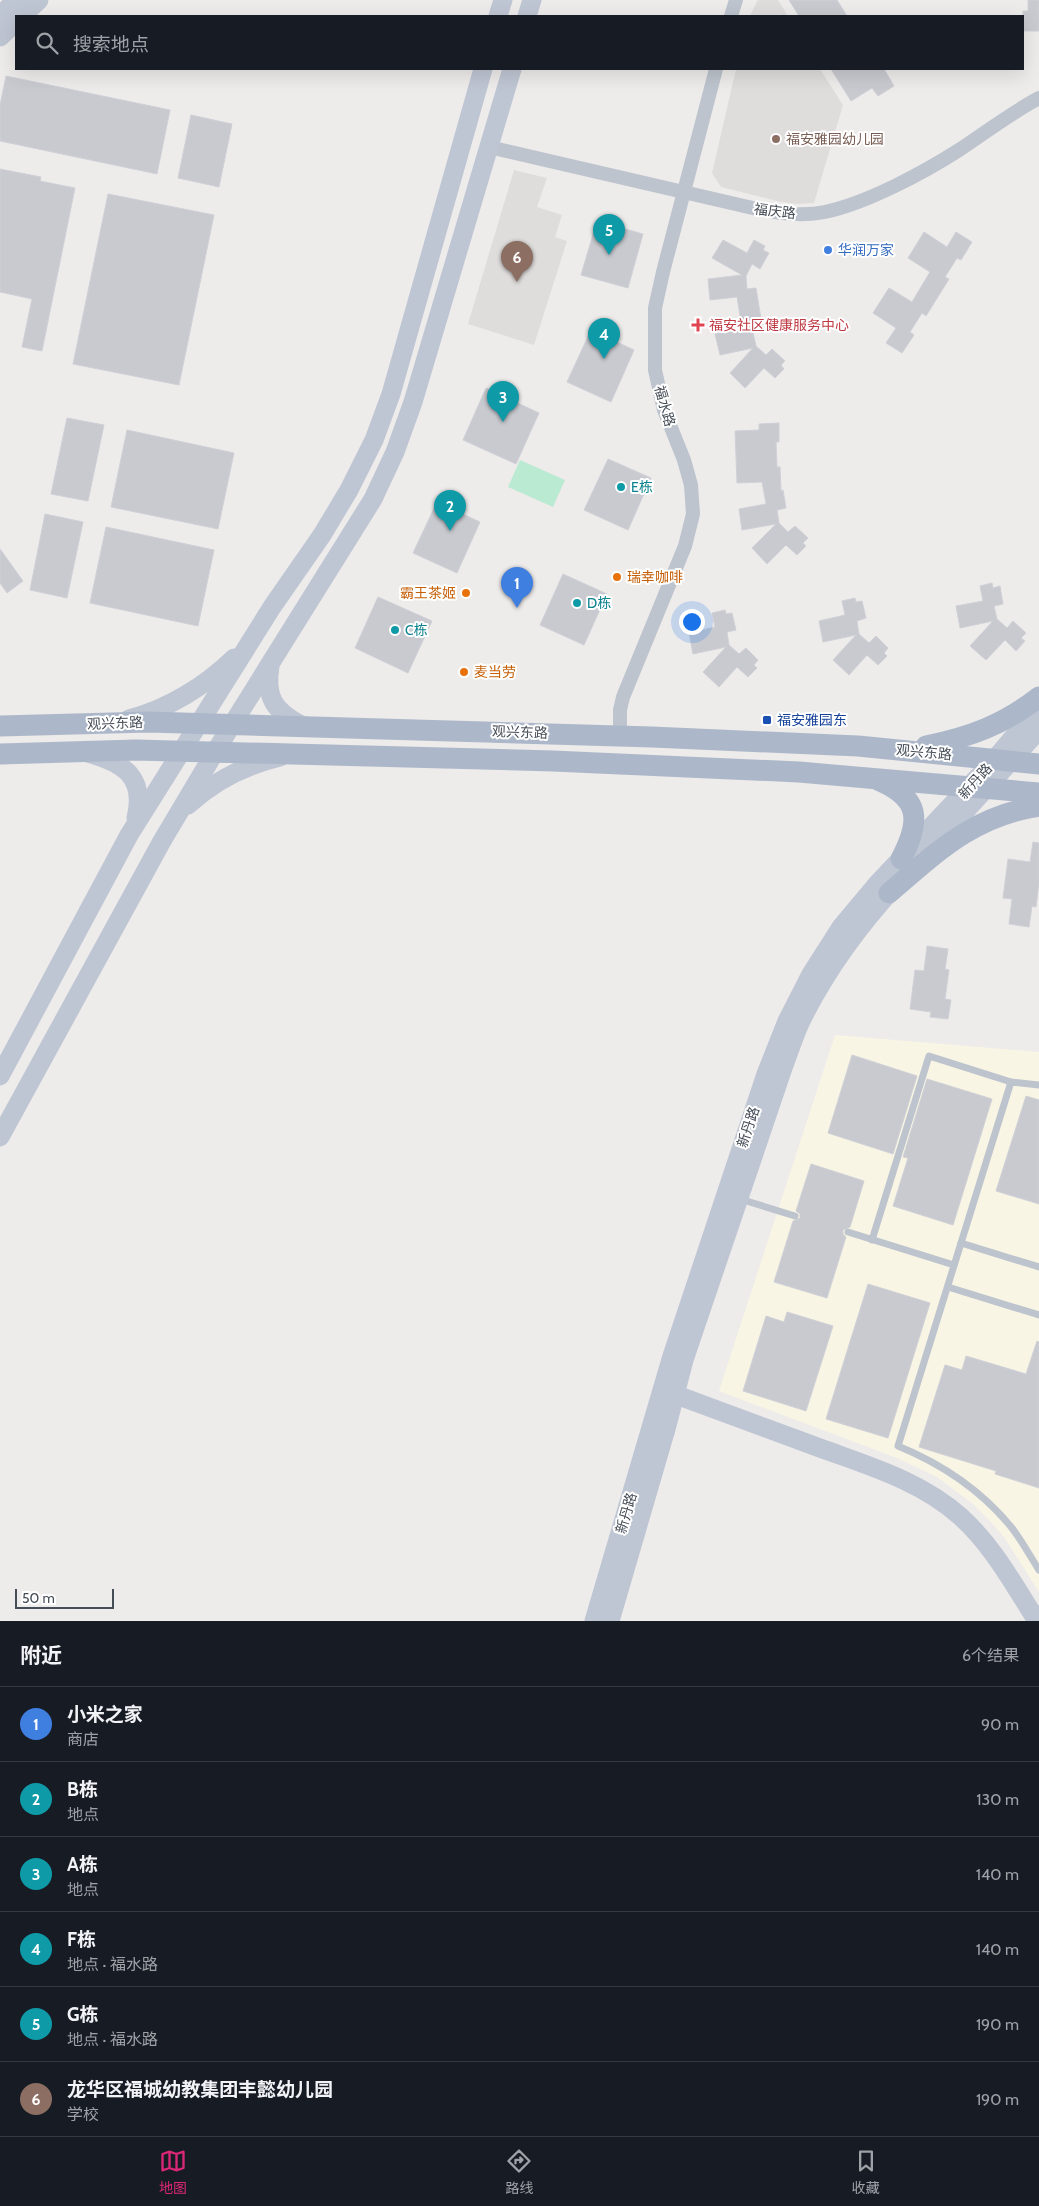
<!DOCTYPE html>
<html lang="zh">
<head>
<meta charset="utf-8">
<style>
	:root { --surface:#171b24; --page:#242831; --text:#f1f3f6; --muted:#9ea1a6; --line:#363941; --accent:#db2777 }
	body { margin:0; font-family:Cabin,"Noto Sans SC",sans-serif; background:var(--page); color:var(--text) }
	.scale { position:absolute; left:15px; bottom:12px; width:99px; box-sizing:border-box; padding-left:5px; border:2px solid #454d57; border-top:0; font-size:14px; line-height:18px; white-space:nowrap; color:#454d57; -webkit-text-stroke:4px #fff; paint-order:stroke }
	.you { position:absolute; left:691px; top:621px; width:18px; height:18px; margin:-12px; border:4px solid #fff; border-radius:50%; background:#1a73e8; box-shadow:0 0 0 8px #1a73e833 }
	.badge { display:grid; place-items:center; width:32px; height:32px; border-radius:50%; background:var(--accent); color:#fff; font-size:16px; font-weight:700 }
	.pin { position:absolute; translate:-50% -41px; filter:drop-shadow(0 1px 2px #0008) }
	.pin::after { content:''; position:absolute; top:26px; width:18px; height:15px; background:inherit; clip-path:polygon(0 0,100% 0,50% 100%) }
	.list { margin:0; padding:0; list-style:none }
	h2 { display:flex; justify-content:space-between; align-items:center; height:65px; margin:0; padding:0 20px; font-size:21px }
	h2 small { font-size:16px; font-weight:400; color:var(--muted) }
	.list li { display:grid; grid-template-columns:32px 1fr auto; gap:15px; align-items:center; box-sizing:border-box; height:75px; padding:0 20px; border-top:1px solid var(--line) }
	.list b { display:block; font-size:19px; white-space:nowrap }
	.list p { margin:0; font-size:16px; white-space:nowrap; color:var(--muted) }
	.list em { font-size:16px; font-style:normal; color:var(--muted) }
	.icon { flex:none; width:28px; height:28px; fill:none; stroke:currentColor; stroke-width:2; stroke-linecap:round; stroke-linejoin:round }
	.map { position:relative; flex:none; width:1039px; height:1621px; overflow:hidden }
	.search { position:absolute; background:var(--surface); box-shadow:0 5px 20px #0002; left:15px; right:15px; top:15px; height:55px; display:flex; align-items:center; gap:12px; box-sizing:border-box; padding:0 18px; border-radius:0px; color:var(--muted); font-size:19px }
	.sheet { height:515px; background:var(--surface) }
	nav { display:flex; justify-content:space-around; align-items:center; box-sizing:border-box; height:70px; border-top:1px solid var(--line); background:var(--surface); font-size:14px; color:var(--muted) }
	nav a { display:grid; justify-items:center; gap:2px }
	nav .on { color:var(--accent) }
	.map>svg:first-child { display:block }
	.commercial { fill:#f9f5e4 }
	.education { fill:#dfdddc }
	.green { fill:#bbead2 }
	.building { fill:#c8cad0; stroke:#cfd1d7 }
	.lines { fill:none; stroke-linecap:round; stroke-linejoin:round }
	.lane { stroke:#bdc4cd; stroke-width:7 }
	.street { stroke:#bdc4cd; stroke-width:14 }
	.secondary { stroke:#bfc6d3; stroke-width:19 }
	.primary { stroke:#acb8c9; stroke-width:21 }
	.education-dot { fill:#8d6e63; stroke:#fff; stroke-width:2 }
	.shop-dot { fill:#3f7fe0; stroke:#fff; stroke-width:2 }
	.health-dot { fill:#e0444e; stroke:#fff; stroke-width:2 }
	.culture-dot { fill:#0f9aa8; stroke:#fff; stroke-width:2 }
	.food-dot { fill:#e8710a; stroke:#fff; stroke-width:2 }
	.transit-dot { fill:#1a4fb4; stroke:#fff; stroke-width:2 }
	.labels { text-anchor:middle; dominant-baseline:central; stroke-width:4; stroke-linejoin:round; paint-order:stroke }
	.education-label { font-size:14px; fill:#785e54; stroke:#fff; text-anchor:start }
	.street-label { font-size:14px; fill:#454d57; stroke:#fff }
	.shop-label { font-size:14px; fill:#366cbe; stroke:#fff; text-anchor:start }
	.health-label { font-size:14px; fill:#be3a42; stroke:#fff; text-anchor:start }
	.culture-label { font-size:14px; fill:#0d838f; stroke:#fff; text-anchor:start }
	.food-label { font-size:14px; fill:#c56008; stroke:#fff; text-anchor:start }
	.transit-label { font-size:14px; fill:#164399; stroke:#fff; text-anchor:start }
</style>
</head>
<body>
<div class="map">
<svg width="1039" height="1621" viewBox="0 0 1039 1621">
	<rect width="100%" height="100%" fill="#eeebeb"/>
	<path class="commercial" d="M835,1035L1039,1052V1592L1004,1537L989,1520L973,1504L937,1477L897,1458L719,1391Z"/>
	<g class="education">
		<path d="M760,0H778L788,16H750L757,1Z"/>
		<path d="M736,69H820L843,105L814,203L797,204L777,201L721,187L712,173Z"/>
		<path d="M514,170L547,178L537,207L562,215L555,237L567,241L534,345L468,324Z"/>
	</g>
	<path class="green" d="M520,460L565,480L553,507L508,487Z"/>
	<g class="building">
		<path d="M789,0H837L847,16H799Z"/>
		<path d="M1028,0H1039V31H1023V11H1028Z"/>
		<path d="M831,69H884L894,86L878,96L872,88L851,101Z"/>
		<path d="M6,76L170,110L157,174L0,141V105Z"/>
		<path d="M191,115L232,124L219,187L178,178Z"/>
		<path d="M0,169L41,177L40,181L75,188L42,351L22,347L32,299L0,292Z"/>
		<path d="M108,194L214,215L179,385L73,364Z"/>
		<path d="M597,221L643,234L628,288L581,275Z"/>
		<path d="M924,232L947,247L956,232L972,242L961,260L957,258L945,277L949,279L926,316L922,313L910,332L914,335L902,353L886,343L896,328L873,313L889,288L912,302L930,272L908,258Z"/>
		<path d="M723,240L747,253L754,240L765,246L763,250L769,253L760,269L752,264L746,276L747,289L756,288L763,331L753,333L756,346L766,355L772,349L785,361L781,365L784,369L775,378L764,368L745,388L730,373L753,348L720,355L715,334L742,328L737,297L710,300L708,279L742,275L712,258Z"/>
		<path d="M591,330L634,350L611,402L567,382Z"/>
		<path d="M486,388L539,413L516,464L463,440Z"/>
		<path d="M67,418L104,425L88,501L51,494Z"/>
		<path d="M779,423V442H776L777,467H780L781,491L783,490L786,508L777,510L779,523L788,532L795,526L808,538L803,543L806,546L797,555L786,545L767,564L752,548L776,524L742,530L739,509L766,504L762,482L737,483L735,431L759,430V424Z"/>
		<path d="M127,430L234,453L218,529L111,507Z"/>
		<path d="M608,459L651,478L628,530L584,510Z"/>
		<path d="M437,502L480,522L457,573L413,553Z"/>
		<path d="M45,514L83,522L67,598L30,590Z"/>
		<path d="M106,527L214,550L198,626L90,603Z"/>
		<path d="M0,549L23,581L7,593L0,583Z"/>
		<path d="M563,574L607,594L584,645L540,625Z"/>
		<path d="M992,583L993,588L1000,586L1003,604L994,606L997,619L1007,628L1013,621L1026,633L1021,638L1025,641L1016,651L1005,640L986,660L970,646L993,621L960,628L956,606L983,601L980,586Z"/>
		<path d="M378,597L432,621L408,673L355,648Z"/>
		<path d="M855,598L856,602L862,601L866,618L857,621L859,634L869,643L876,636L888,648L884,653L887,656L878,665L867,655L849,675L833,660L856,635L823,642L819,621L845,615L842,601Z"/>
		<path d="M725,610L726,614L732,613L736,630L727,632L729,645L739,654L746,648L758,660L754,665L757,668L748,677L737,667L719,687L703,672L726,647L693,654L689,633L715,627L712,613Z"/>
		<path d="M1033,842L1039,843V883L1036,907L1032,906L1029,927L1009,924L1012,899L1003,898L1008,859L1030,862Z"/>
		<path d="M927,946L948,949L945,969L949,970L945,999L951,1000L948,1019L930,1017L931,1012L910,1009L915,970L924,971Z"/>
		<path d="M852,1055L917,1076L893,1154L828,1133Z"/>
		<path d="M927,1079L992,1099L953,1225L893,1206L908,1158L903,1157Z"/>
		<path d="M1026,1096L1039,1100V1204L996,1191Z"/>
		<path d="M811,1164L864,1181L850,1227L843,1230V1234L846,1237L827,1298L774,1282L793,1221L800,1218V1214L796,1211Z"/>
		<path d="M868,1284L930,1303L888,1438L826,1419Z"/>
		<path d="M787,1312L833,1326L806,1411L743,1391L766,1316L784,1322Z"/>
		<path d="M1037,1341L1039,1342V1488L995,1474L996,1471L919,1447L945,1365L962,1370L966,1356L1026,1374Z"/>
	</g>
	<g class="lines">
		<g class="lane">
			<path d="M1039,1085L1011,1082L898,1446C942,1464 982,1491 1012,1528C1022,1541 1030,1556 1039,1570"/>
			<path d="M740,1199L795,1216"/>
			<path d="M848,1232L954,1265"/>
			<path d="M872,1240L929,1056L1011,1082"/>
			<path d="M961,1243L1039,1267"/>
			<path d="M948,1287L1039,1315"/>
		</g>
		<g class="street">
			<path d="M731,16L736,0"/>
			<path d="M489,147L757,209C779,213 802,217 825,212C867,203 923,173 959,150C986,132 1011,113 1039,98"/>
			<path d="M620,736V710L623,697L685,546L693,514L691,485L684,460L664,410L655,370V308L663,272L716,69"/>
		</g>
		<g class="secondary">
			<path d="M0,16L16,0"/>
			<path d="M22,16L39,0"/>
			<path d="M498,16L503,0"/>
			<path d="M527,16L532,0"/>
			<path d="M0,37L16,22"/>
			<path d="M270,666C265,697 274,711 301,725"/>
			<path d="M129,719C168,709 205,686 234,658"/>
			<path d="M88,753C124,763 146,777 136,818"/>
			<path d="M188,805C215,780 246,765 280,757"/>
			<path d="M929,851L1039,730"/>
			<path d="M0,1076L129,835L272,607L322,535L349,490L374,440L391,394L483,69"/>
			<path d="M0,1137L162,841L215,752L373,499L395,452L413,402L512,69"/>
			<path d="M663,1390C715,1409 767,1428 820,1448C869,1466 921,1481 961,1517C993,1546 1014,1585 1037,1621"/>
			<path d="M594,1621L672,1356L766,1074L787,1021L811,974L841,927L877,884L995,759L1039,707"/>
			<path d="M610,1621L666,1429L684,1360L783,1068C789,1052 794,1036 801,1021C826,970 861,923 899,882"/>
		</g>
		<g class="primary">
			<path d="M0,726L149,722L652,737L858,746L1039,764"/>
			<path d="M926,746C970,737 1003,725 1039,697"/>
			<path d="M0,754L136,750L553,761L799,772L1039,793"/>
			<path d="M878,780C921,798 921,821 901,859"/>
			<path d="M889,893C937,852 973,816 1039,806"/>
		</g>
	</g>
	<circle class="education-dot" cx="776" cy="139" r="5"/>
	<circle class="shop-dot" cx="828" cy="250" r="5"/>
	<path class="health-dot" d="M695.5 317.5h5v5h5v5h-5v5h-5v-5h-5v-5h5z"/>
	<g class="culture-dot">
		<circle cx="621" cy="487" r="5"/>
		<circle cx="577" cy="603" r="5"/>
		<circle cx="395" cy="630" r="5"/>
	</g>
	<g class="food-dot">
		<circle cx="617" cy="577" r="5"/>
		<circle cx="466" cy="593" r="5"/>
		<circle cx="464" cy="672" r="5"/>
	</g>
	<rect class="transit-dot" x="762" y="715" width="10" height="10" rx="2.5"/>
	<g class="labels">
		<g class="education-label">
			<text x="786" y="139">福安雅园幼儿园</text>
		</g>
		<g class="street-label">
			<text transform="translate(775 211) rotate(7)">福庆路</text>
			<text transform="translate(665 406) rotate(74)">福水路</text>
			<text transform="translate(115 723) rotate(-2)">观兴东路</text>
			<text transform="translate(520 732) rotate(2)">观兴东路</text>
			<text transform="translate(924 752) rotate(5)">观兴东路</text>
			<text transform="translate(975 781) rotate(-48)">新丹路</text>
			<text transform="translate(748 1127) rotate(-72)">新丹路</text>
			<text transform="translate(626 1513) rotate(-74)">新丹路</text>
		</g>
		<g class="shop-label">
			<text x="838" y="250">华润万家</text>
		</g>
		<g class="health-label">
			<text x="709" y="325">福安社区健康服务中心</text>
		</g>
		<g class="culture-label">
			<text x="631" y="487">E栋</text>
			<text x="587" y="603">D栋</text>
			<text x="405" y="630">C栋</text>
		</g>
		<g class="food-label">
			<text x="627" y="577">瑞幸咖啡</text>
			<text x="456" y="593" text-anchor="end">霸王茶姬</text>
			<text x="474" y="672">麦当劳</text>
		</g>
		<g class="transit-label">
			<text x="777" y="720">福安雅园东</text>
		</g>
	</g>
</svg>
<div class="scale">50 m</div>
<div class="you"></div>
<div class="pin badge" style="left:517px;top:608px;background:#3f7fe0">1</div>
<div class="pin badge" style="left:450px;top:531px;background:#0f9aa8">2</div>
<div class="pin badge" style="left:503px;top:422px;background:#0f9aa8">3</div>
<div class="pin badge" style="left:604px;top:359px;background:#0f9aa8">4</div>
<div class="pin badge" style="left:609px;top:255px;background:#0f9aa8">5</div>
<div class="pin badge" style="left:517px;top:282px;background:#8d6e63">6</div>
<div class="search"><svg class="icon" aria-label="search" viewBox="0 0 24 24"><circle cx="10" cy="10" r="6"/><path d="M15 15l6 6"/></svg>搜索地点</div>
</div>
<section class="sheet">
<h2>附近<small>6个结果</small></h2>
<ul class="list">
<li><span class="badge" style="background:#3f7fe0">1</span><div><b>小米之家</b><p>商店</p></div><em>90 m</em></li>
<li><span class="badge" style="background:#0f9aa8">2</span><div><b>B栋</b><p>地点</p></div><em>130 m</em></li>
<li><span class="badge" style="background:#0f9aa8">3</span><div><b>A栋</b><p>地点</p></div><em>140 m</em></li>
<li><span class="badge" style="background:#0f9aa8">4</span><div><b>F栋</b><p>地点 · 福水路</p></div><em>140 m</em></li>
<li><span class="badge" style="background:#0f9aa8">5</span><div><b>G栋</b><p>地点 · 福水路</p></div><em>190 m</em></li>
<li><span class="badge" style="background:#8d6e63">6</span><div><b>龙华区福城幼教集团丰懿幼儿园</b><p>学校</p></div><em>190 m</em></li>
</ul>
</section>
<nav>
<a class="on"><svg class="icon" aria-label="map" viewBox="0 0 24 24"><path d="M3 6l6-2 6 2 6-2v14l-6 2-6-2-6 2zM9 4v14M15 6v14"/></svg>地图</a>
<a><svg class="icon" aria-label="directions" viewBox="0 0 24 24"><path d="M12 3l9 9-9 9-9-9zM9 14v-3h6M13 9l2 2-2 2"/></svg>路线</a>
<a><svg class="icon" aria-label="saved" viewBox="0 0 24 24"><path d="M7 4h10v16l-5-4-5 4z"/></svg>收藏</a>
</nav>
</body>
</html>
